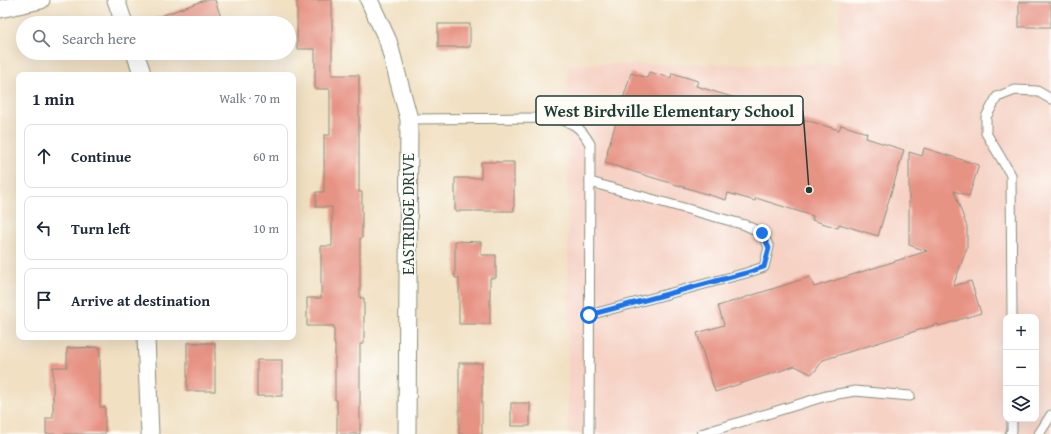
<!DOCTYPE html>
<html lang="en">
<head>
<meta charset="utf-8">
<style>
	:root { --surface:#fff; --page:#f6f6f7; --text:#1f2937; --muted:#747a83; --line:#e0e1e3 }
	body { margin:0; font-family:"Gentium Book Plus",serif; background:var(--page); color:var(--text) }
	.controls { position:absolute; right:12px; bottom:12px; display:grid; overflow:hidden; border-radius:8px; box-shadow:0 4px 16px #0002 }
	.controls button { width:36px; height:36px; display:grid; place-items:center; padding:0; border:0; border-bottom:1px solid var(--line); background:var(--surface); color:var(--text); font:20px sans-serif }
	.stop { position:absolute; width:12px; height:12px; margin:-9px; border:3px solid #1a73e8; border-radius:50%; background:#fff }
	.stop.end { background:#1a73e8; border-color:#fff; box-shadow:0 1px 4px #0008 }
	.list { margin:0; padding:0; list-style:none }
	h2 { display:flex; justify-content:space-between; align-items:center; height:52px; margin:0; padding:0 16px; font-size:17px }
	h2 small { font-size:13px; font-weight:400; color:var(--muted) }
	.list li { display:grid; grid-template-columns:26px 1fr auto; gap:12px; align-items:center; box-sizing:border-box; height:64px; margin:0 8px 8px; padding:0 8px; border:1px solid var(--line); border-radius:8px }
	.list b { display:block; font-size:15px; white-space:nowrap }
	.list em { font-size:13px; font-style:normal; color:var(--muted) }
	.icon { flex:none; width:22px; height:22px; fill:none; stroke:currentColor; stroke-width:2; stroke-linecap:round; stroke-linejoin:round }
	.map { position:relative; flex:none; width:1051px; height:434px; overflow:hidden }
	.search { position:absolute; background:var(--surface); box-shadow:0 4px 16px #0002; left:16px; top:16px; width:280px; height:44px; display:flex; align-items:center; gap:10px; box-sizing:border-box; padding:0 14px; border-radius:22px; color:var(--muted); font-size:15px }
	.panel { position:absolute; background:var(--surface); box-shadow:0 4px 16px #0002; left:16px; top:72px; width:280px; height:268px; border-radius:8px }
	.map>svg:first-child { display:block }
	.built { fill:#f6d2c5; fill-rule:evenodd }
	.building { fill:#e79384 }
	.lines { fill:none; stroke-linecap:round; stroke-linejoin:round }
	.lane-casing { stroke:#888e7b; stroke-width:11 }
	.street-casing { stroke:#888e7b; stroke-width:19 }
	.lane { stroke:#fff; stroke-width:9 }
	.street { stroke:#fff; stroke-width:17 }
	.route { stroke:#1a73e8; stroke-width:5 }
	.labels { text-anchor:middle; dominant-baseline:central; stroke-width:3.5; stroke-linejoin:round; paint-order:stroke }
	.street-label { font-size:16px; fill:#1f3d34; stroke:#fdfcf7 }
	.leader { fill:none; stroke:#1f3d34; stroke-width:1.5 }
	.callout-dot { fill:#1f3d34; stroke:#fdfcf7; stroke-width:1.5 }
	.callout { fill:#fdfcf7; stroke:#1f3d34; stroke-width:1.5 }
	.callout-label { font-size:17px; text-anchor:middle; font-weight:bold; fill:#1f3d34 }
</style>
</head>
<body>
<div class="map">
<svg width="1051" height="434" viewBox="0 0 1051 434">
	<rect width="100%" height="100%" fill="#fdfcf7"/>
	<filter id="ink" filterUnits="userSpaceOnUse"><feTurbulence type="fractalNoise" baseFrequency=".025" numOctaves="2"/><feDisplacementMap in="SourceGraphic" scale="8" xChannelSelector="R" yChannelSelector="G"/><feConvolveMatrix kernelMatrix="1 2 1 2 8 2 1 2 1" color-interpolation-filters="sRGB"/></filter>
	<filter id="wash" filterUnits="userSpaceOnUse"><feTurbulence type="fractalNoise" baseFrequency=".012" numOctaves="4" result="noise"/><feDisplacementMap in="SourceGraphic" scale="16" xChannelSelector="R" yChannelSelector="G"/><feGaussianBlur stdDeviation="0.9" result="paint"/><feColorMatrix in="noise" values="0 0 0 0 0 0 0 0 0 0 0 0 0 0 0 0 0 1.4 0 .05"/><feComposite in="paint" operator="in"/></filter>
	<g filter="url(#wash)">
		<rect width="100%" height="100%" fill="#f1e0c2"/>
		<path class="built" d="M839,0H1051V434H568V64H839ZM1006,317H1036V419H1006Z"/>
		<g id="blocks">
			<g class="building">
				<path d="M205,0H215L223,23H147V21Z"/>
				<path d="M297,0H332V75H359V192H362V238H360V298H364V344H360V434H337V400H335V344H334V326H307V298H321V246H332V207H316V192H324V135H330V89H315V49H297Z"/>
				<rect x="1019" y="2" width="32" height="25"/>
				<rect x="438" y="24" width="32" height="23"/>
				<path d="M649,72L671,78L672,73L698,81L696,86L755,104L757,99L784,107L782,113L839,130L841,125L867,133L866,138L904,150L878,236L839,224L838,228L812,220L813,216L756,198L755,201L728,193L726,200L605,163L608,153L607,152L631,73L647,78Z"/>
				<path d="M924,148L979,165L969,196L954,191L967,227V248L953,286L971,281L981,313L939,326L938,324L823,360L816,370L811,374L795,366L715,392L697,333L724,325L718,306L810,277L814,287L927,251L909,245V152L922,156Z"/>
				<path d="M481,162H514V211H455V178H481Z"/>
				<path d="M455,241L481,242V255H496V278H490V324H459V278H455Z"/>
				<rect x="187" y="343" width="28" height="48"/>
				<path d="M100,347V407H105V434H46V418H53V367H67V348Z"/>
				<rect x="257" y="360" width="25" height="36"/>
				<rect x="459" y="363" width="23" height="71"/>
				<rect x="511" y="403" width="19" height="23"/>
			</g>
		</g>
	</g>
	<g filter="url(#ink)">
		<use href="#blocks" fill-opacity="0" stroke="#888e7b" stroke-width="1"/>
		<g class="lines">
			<g class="lane-casing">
				<g id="lane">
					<path d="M409,119L552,118C572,121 580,126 590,144L589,434"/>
					<path d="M589,315L746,273L764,267L769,247L762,233L745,225L590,182"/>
					<path d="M1012,317L1011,175L986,133V117L997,97L1015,90L1037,91L1051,99"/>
					<path d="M701,434L826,396L855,391L910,396"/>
					<path d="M1010,434L1012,431V419"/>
					<path d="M1039,434L1051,415"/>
				</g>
			</g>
			<g class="street-casing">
				<g id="street">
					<path d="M116,0L124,23"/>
					<path d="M369,0L388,41L409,119L407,434"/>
					<path d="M0,9L41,0"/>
					<path d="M135,53L141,70L142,75"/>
					<path d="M146,337L150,434"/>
				</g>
			</g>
			<use href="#lane" class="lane"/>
			<use href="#street" class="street"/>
		</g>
	</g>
	<g class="lines" filter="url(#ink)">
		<path class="route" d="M589,315L746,273L764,267L769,248L762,233"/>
	</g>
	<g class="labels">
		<g class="street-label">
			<text transform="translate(408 214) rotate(-90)">EASTRIDGE DRIVE</text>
		</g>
	</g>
	<path class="leader" d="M809 190L803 111"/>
	<circle class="callout-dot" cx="809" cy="190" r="4"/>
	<rect class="callout" x="536" y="96" width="267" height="29" rx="4"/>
	<g class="callout-label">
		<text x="669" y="117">West Birdville Elementary School</text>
	</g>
</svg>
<div class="controls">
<button>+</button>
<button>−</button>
<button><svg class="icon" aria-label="layers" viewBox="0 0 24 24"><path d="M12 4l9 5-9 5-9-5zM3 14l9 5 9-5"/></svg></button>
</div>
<div class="stop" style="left:589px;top:315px"></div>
<div class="stop end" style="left:762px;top:233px"></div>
<div class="search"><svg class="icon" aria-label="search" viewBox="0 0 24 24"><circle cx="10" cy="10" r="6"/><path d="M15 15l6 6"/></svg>Search here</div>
<section class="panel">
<h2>1 min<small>Walk · 70 m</small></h2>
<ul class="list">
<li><svg class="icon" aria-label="ahead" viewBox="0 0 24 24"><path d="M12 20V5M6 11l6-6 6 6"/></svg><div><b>Continue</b></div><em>60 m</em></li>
<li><svg class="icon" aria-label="left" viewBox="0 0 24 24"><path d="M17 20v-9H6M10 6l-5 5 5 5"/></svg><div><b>Turn left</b></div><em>10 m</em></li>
<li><svg class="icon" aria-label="arrive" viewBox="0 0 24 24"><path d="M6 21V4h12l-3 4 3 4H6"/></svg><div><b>Arrive at destination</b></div></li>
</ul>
</section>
</div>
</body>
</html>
